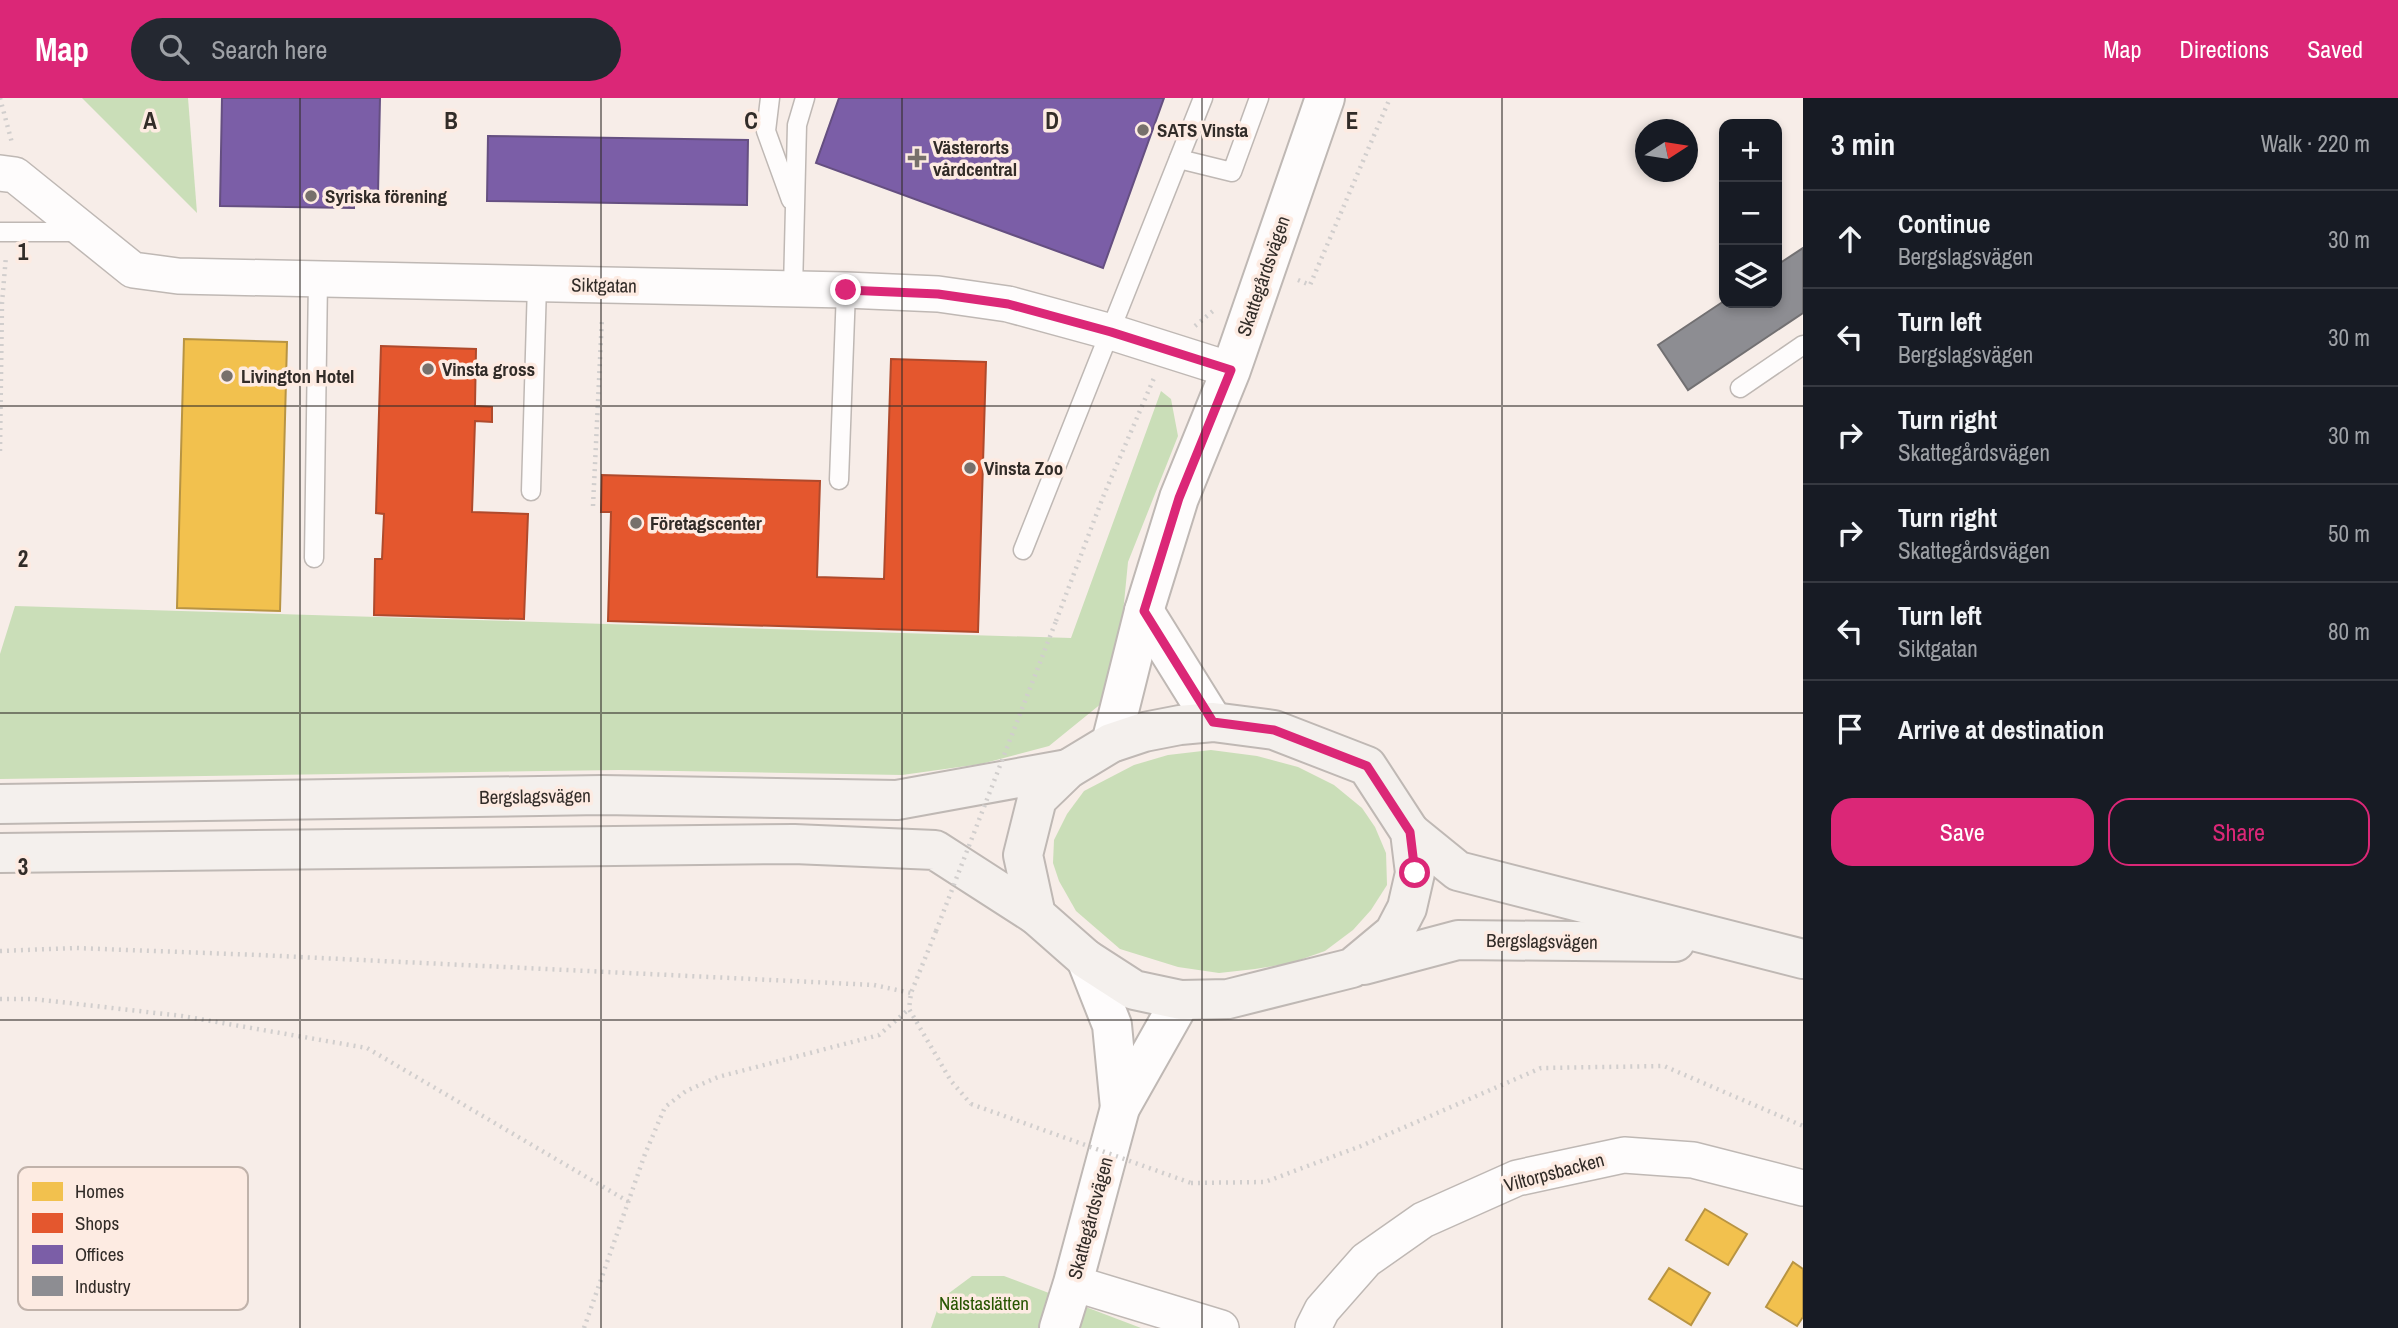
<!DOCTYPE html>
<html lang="en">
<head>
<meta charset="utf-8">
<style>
	:root { --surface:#171b24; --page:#242831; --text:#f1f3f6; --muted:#9ea1a6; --line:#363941; --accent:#db2777 }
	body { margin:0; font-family:"Archivo Narrow",sans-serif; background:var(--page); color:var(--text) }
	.controls { position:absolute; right:21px; top:21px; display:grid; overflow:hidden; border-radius:14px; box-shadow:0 4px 10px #0003 }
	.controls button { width:63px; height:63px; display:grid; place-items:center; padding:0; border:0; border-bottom:2px solid var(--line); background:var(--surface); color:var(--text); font:35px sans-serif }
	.compass { position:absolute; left:1635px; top:21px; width:63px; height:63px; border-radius:50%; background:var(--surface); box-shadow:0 4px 10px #0003; rotate:78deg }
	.stop { position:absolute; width:21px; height:21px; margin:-16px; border:5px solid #db2777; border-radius:50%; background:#fff }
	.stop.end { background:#db2777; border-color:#fff; box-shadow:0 2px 7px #0008 }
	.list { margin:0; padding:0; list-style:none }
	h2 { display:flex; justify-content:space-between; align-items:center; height:91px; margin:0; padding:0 28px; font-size:30px }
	h2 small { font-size:23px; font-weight:400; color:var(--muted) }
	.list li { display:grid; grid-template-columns:46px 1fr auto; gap:21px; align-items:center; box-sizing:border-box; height:98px; padding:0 28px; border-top:2px solid var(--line) }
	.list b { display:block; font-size:26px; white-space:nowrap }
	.list p { margin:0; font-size:23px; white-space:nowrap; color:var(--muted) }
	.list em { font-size:23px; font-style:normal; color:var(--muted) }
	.actions { display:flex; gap:14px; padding:21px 28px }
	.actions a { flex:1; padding:16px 0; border:2px solid var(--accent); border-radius:21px; text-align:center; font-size:24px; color:var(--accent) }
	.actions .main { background:var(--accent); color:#fff }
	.icon { flex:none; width:38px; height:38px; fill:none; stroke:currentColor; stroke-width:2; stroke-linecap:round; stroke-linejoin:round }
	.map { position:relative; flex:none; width:1803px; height:1230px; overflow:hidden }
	header { display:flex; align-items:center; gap:42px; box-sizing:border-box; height:98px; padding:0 35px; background:var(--accent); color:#fff }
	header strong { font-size:33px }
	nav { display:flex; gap:38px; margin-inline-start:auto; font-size:24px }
	.search { width:490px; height:63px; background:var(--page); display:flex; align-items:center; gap:18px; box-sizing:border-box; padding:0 24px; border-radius:38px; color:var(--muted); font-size:26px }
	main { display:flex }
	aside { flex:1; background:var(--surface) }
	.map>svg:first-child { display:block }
	.green { fill:#cadeb8 }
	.homes { fill:#f2c14e; stroke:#b89443; stroke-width:2 }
	.shops { fill:#e4572e; stroke:#af4a2c; stroke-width:2 }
	.offices { fill:#7b5ea7; stroke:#654f81; stroke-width:2 }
	.industry { fill:#8d8d92; stroke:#727072; stroke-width:2 }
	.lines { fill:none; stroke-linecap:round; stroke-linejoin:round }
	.service-casing { stroke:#bfb8b4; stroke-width:21 }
	.minor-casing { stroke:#bfb8b4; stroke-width:38 }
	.tertiary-casing { stroke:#bfb8b4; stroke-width:42 }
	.secondary-casing { stroke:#bfb8b4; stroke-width:42 }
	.path { stroke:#d1cecd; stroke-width:4.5; stroke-dasharray:2 5; stroke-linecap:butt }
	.service { stroke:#fefcfc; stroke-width:18 }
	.minor { stroke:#fefcfc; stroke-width:35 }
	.tertiary { stroke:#fefcfc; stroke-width:38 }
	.secondary { stroke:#f4f0ed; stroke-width:38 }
	.path-bridge { stroke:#d1cecd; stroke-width:4.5; stroke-dasharray:2 5; stroke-linecap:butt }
	.route { stroke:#db2777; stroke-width:9 }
	.grid { fill:none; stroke:#322c28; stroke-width:2; stroke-opacity:0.55 }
	.poi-dot { fill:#77706b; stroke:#fdebe2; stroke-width:2.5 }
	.labels { text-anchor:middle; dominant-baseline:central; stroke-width:7; stroke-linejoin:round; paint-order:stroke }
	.poi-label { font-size:19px; font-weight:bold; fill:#322c28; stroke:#fdebe2; text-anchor:start }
	.street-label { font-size:19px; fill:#322c28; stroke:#fdebe2 }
	.park-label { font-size:19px; fill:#275500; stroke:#fdebe2 }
	.key { fill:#fdebe2; stroke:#c0b2aa; stroke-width:2 }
	.key-label { font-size:19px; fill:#322c28 }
	.grid-label { font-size:23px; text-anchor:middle; font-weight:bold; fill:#322c28; stroke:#fdebe2; stroke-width:7; stroke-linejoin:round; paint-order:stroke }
</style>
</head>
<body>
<header>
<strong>Map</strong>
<div class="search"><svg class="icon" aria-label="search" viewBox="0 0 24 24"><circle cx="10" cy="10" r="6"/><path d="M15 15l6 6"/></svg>Search here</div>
<nav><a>Map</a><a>Directions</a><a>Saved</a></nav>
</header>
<main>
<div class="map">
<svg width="1803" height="1230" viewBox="0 0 1803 1230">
	<rect width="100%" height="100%" fill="#f7ede8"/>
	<g class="green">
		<path d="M82,0H188L197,115Z"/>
		<path d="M1161,293L1171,301L1178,338L1128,464L1120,546L1102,605L1049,648L981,666L902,677L619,672L0,681V556L15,508L1071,540Z"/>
		<path d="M1211,652L1257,658L1298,669L1334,687L1362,710L1375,729L1386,755L1387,787L1371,812L1353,832L1325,853L1291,865L1255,871L1219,875L1178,869L1120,851L1076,813L1059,783L1053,765L1054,742L1067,716L1084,693L1134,667L1168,657Z"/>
		<path d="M972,1178H1004L1141,1230H931L941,1201Z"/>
	</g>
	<g class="homes">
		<path d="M184,241L287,244L280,513L177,510Z"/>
		<path d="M1705,1111L1747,1136L1728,1167L1686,1142Z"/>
		<path d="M1793,1164L1803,1171V1219L1797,1228L1766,1209Z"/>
		<path d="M1669,1170L1710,1195L1691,1227L1649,1201Z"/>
	</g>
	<g class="shops">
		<path d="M381,248L476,251L475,308L492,309V324L475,323L472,414L528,416L524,521L374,517L375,461H382L384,416L376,415Z"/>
		<path d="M891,261L986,264L978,534L608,523L611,414H601L602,377L820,383L817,479L884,481Z"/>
	</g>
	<g class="offices">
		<path d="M222,0H380L378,96H354V110L220,108Z"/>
		<path d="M839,0H1164L1103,170L816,65Z"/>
		<path d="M488,38L748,42L747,107L487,103Z"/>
	</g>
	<path class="industry" d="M1803,150V215L1688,292L1658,247L1724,203V205H1777V167Z"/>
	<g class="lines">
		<g class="service-casing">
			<g id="service">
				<path d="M770,0L766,33L791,102"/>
				<path d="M1179,61L1232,74L1259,0"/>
				<path d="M0,134H82"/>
				<path d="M793,191L797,27L805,0"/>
				<path d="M1740,290L1803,247"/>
				<path d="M839,382L846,192"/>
				<path d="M531,393L537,186"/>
				<path d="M1023,452L1203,0"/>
				<path d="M314,460L318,181"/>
			</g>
		</g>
		<g class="minor-casing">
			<g id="minor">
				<path d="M0,75L15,77L133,172L178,178L846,192L938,196L1008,206L1111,234L1231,272"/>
				<path d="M1073,1185L1221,1230"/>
				<path d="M1313,1230L1322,1212L1366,1162L1423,1122L1517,1080L1624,1057L1693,1062L1803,1090"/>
			</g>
		</g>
		<g class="tertiary-casing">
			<g id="tertiary">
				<path d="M1144,513L1213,624"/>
				<path d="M1111,645L1144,513L1179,400L1231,272L1325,0"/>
				<path d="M1086,861L1112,927L1120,1010"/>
				<path d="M1059,1230L1073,1185L1120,1010L1181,902"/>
			</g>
		</g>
		<g class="secondary-casing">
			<g id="secondary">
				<path d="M1213,624L1274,632L1367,668L1410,734L1415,775L1407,810L1394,835L1352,870L1228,901L1181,902L1134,892L1086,861L1036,817L1023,757L1037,701L1068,671L1111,645L1144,634L1180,627Z"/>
				<path d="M0,706L602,697L897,702L1068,671"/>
				<path d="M1410,734L1458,773L1803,861"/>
				<path d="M0,755L794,746L935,752L1036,817"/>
				<path d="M1364,867L1458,842L1675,844"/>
			</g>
		</g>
		<g class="path">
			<path d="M0,0L12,45"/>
			<path d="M1298,182L1310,187L1390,0"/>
			<path d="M1195,228L1213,213"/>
			<path d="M0,353L2,205L6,158"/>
			<path d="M593,408L602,220"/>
			<path d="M1056,523L1103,399L1154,280"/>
			<path d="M936,833L911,895L909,911L951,983L971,1006"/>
			<path d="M0,853L76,850L259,857L874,887L911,895"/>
			<path d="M0,901H34L182,918L367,950L629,1104"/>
			<path d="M1191,1085L1265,1084L1361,1048L1541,970L1664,968L1803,1028"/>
			<path d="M584,1230L645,1056L665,1009L686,993L718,979L879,937L909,911"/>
		</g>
		<use href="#service" class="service"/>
		<use href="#minor" class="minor"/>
		<use href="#tertiary" class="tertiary"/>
		<use href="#secondary" class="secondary"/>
		<g class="path-bridge">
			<path d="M936,833L1056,523"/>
			<path d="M971,1006L1191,1085"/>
		</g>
	</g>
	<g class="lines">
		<path class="route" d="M846,192L938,196L1008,206L1111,234L1231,272L1179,400L1144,513L1213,624L1274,632L1367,668L1410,734L1415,775"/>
	</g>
	<path class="grid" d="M300,0V1230M601,0V1230M902,0V1230M1202,0V1230M1502,0V1230M0,308H1803M0,615H1803M0,922H1803"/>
	<g class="poi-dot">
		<circle cx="1143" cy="32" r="7"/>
		<path d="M913.5 49.5h7v7h7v7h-7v7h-7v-7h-7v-7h7z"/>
		<circle cx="311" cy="98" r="7"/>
		<circle cx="428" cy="271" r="7"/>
		<circle cx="227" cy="278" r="7"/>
		<circle cx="970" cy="370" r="7"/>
		<circle cx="636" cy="425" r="7"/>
	</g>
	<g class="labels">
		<g class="poi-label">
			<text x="1157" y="32">SATS Vinsta</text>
			<text x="933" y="49">Västerorts<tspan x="933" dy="22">vårdcentral</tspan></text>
			<text x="325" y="98">Syriska förening</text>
			<text x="442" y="271">Vinsta gross</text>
			<text x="241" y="278">Livington Hotel</text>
			<text x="984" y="370">Vinsta Zoo</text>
			<text x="650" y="425">Företagscenter</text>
		</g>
		<g class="street-label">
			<text transform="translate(1263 178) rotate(-71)">Skattegårdsvägen</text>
			<text transform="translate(604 187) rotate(1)">Siktgatan</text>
			<text transform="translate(535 698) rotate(-1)">Bergslagsvägen</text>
			<text transform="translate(1542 843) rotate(1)">Bergslagsvägen</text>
			<text transform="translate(1554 1074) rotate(-15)">Viltorpsbacken</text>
			<text transform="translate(1090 1120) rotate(-75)">Skattegårdsvägen</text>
		</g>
		<g class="park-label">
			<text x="984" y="1205">Nälstaslätten</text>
		</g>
	</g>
	<rect x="18" y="1069" width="230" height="143" rx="10" class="key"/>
	<rect x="32" y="1084" width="31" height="19" fill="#f2c14e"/>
	<rect x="32" y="1115" width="31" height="20" fill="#e4572e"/>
	<rect x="32" y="1147" width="31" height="19" fill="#7b5ea7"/>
	<rect x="32" y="1178" width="31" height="20" fill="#8d8d92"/>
	<g class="key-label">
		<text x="75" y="1100">Homes</text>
		<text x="75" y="1132">Shops</text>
		<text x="75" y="1163">Offices</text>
		<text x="75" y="1195">Industry</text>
	</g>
	<g class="grid-label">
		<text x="150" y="31">A</text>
		<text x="451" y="31">B</text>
		<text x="751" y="31">C</text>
		<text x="1052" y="31">D</text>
		<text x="1352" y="31">E</text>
		<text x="23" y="162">1</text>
		<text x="23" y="469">2</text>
		<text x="23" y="777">3</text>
	</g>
</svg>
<div class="controls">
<button>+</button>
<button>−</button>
<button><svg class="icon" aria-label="layers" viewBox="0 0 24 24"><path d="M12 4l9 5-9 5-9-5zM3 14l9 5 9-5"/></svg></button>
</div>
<svg class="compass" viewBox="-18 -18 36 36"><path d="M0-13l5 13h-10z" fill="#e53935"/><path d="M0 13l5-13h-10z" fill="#9ea1a6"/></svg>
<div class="stop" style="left:1415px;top:775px"></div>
<div class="stop end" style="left:846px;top:192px"></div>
</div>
<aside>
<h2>3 min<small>Walk · 220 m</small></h2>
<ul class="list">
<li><svg class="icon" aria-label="ahead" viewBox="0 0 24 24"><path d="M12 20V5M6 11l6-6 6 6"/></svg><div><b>Continue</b><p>Bergslagsvägen</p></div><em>30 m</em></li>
<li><svg class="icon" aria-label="left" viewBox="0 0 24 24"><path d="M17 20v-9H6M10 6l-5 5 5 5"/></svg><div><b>Turn left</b><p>Bergslagsvägen</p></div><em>30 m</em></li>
<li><svg class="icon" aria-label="right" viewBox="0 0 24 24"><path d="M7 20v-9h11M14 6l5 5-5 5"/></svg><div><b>Turn right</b><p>Skattegårdsvägen</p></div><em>30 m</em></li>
<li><svg class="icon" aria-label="right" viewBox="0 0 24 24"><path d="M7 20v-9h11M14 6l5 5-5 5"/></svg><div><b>Turn right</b><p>Skattegårdsvägen</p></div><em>50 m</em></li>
<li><svg class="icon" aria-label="left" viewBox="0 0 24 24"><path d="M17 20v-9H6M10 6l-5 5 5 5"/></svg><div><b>Turn left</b><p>Siktgatan</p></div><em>80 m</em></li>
<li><svg class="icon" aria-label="arrive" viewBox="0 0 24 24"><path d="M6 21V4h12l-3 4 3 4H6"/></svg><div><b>Arrive at destination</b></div></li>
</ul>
<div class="actions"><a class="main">Save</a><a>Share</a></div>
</aside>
</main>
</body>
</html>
